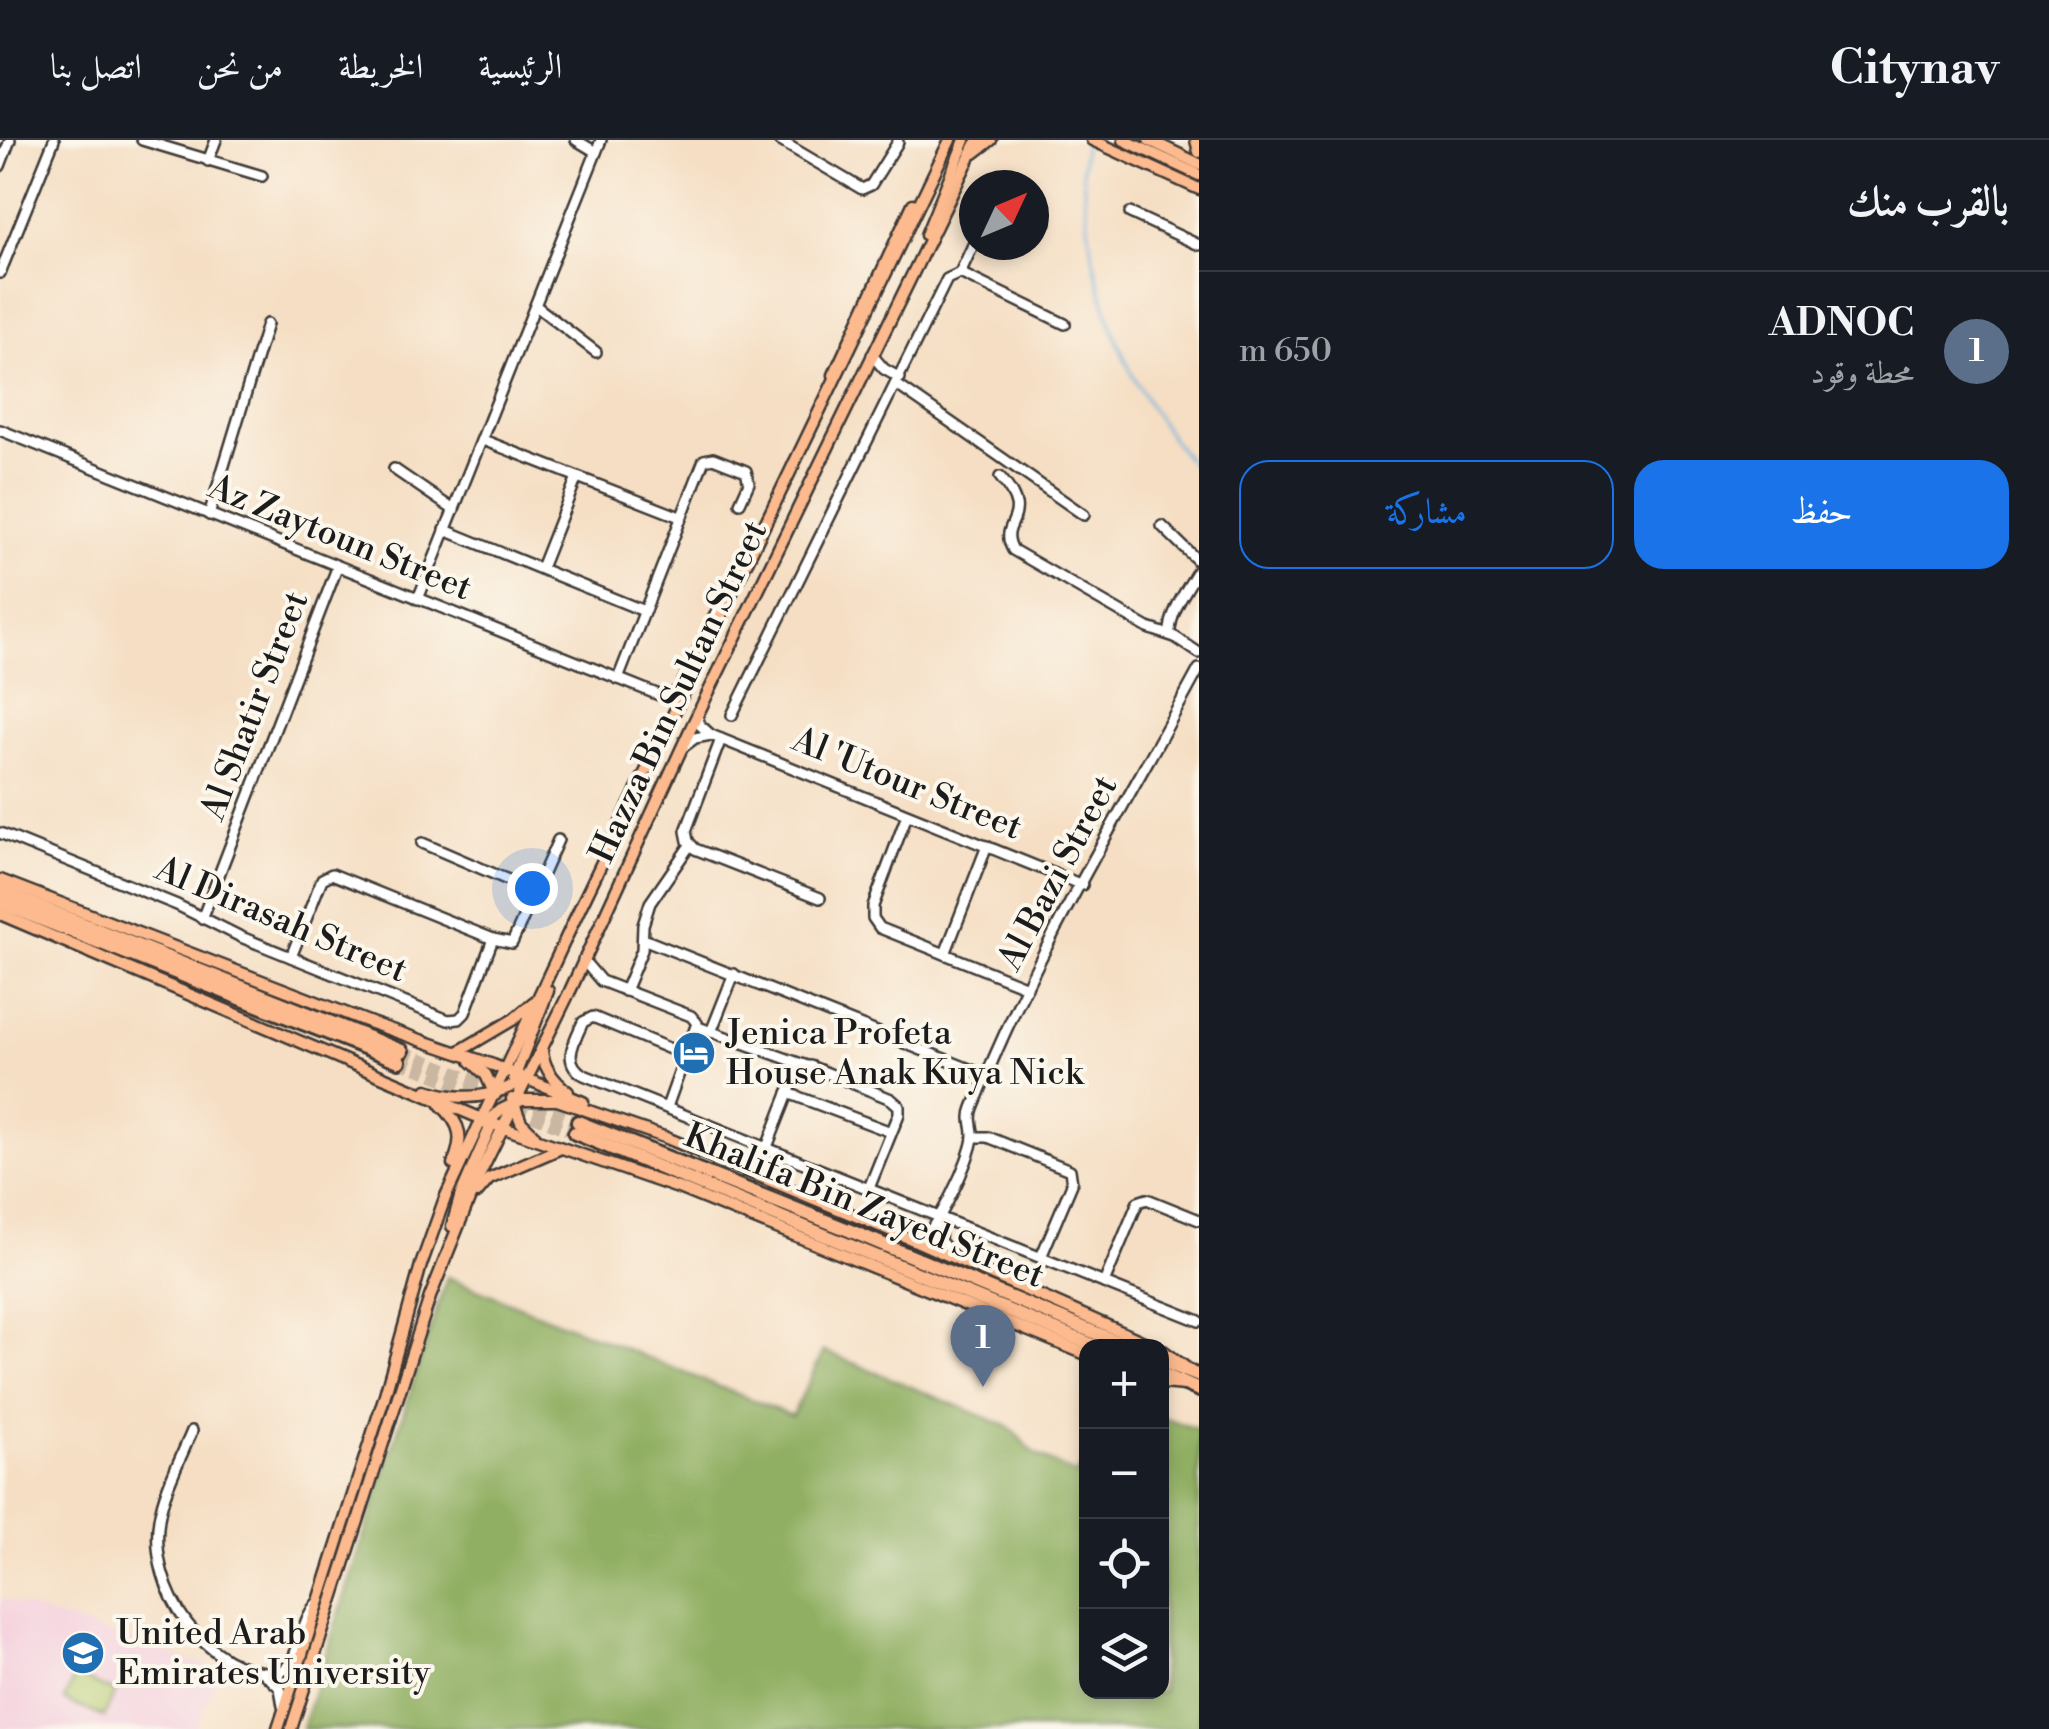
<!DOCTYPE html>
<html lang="ar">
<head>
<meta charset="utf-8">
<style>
	:root { --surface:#171b24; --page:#242831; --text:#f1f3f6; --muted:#9ea1a6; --line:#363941; --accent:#1a73e8 }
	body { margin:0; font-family:"Libre Bodoni",Amiri,serif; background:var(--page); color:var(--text); direction:rtl }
	.controls { position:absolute; right:30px; bottom:30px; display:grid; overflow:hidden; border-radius:20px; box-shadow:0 5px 15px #0003 }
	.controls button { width:90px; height:90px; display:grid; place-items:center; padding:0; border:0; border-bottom:2px solid var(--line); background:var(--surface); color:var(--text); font:50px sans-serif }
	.compass { position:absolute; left:959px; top:30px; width:90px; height:90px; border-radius:50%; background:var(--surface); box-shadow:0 5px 15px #0003; rotate:46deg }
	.you { position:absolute; left:532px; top:748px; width:35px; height:35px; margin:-25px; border:8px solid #fff; border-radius:50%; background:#1a73e8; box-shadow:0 0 0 15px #1a73e833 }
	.badge { display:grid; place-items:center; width:65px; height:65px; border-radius:50%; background:var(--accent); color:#fff; font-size:32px; font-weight:700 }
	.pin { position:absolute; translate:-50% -82px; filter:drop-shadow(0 2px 5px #0008) }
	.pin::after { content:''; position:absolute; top:52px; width:35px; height:30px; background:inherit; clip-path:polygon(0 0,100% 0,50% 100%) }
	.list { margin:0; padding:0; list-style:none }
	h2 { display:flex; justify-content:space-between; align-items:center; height:130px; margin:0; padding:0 40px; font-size:42px }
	h2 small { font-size:32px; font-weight:400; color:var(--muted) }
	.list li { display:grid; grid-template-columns:65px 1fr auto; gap:30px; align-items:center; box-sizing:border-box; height:160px; padding:0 40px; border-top:2px solid var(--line) }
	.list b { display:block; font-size:38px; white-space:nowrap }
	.list p { margin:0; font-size:32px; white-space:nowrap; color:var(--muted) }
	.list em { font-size:32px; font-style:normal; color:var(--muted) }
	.actions { display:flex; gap:20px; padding:30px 40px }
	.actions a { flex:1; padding:22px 0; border:2px solid var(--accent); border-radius:30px; text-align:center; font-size:35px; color:var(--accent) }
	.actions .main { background:var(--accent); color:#fff }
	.icon { flex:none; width:55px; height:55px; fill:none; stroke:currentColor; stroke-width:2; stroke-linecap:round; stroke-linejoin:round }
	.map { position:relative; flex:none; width:1199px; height:1589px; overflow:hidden; direction:ltr }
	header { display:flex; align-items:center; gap:60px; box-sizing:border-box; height:140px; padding:0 50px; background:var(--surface); border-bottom:2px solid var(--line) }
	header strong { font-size:48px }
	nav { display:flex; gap:55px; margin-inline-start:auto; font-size:35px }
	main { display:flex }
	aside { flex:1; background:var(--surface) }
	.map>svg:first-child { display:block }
	.built { fill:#f4cfdd }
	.green { fill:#b6cb6f; stroke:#697446; stroke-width:2.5 }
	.forest { fill:#90af62; stroke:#56663f; stroke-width:2.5 }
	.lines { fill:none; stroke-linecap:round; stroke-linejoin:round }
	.stream { stroke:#67afde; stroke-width:2.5 }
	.highway-tunnel { stroke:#cab7a2; stroke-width:12; stroke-dasharray:12 6; stroke-linecap:butt }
	.minor-casing { stroke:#3d3935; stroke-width:14 }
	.major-casing { stroke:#3d3935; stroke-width:15 }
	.highway-casing { stroke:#3d3935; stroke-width:18 }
	.minor { stroke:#fff; stroke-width:9 }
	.major { stroke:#fcba8e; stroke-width:10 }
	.highway { stroke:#fcba8e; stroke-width:12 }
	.labels { text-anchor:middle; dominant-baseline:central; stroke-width:8; stroke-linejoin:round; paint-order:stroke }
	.street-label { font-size:35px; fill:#1c1c1c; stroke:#fbf7ec }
	.poi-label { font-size:35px; fill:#1c1c1c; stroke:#fbf7ec; text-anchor:start }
</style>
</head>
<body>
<header>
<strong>Citynav</strong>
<nav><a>الرئيسية</a><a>الخريطة</a><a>من نحن</a><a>اتصل بنا</a></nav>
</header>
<main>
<aside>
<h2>بالقرب منك<small></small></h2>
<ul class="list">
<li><span class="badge" style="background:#5c6f8a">1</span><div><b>ADNOC</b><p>محطة وقود</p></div><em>650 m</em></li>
</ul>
<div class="actions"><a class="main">حفظ</a><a>مشاركة</a></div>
</aside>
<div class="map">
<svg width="1199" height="1589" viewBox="0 0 1199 1589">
	<rect width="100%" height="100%" fill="#fbf7ec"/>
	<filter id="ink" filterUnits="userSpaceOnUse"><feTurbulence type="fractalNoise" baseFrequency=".01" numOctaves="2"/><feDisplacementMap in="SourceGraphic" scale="20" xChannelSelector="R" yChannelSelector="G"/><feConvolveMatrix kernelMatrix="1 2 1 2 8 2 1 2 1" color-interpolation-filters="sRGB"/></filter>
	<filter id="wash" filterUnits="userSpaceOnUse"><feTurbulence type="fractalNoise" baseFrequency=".0048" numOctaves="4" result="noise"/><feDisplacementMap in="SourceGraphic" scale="40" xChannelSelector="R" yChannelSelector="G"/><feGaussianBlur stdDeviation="2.25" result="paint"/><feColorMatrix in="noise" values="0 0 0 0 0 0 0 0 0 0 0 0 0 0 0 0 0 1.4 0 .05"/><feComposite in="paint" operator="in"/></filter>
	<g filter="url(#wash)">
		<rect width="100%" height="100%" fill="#f5dec3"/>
		<path class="built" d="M0,1458L220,1530L195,1589H0Z"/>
		<path class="green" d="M75,1535L115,1552L104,1577L64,1560Z"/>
		<path class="forest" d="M447,1137L792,1276L824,1211L1009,1287L1035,1314L1077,1335L1086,1315V1552H1162V1277L1199,1290V1589H302Z"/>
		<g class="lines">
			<path class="stream" d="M1085,0C1080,26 1084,50 1087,76C1098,175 1133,257 1199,332"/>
		</g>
	</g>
	<g filter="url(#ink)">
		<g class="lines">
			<g class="highway-tunnel">
				<path d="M402,911L578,982"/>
				<path d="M399,921L575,993"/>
			</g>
			<g class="minor-casing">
				<g id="minor">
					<path d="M142,0L262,36"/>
					<path d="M576,0L596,12"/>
					<path d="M779,0L862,49L871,45L898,2"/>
					<path d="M208,21L216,0"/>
					<path d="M0,26L10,0"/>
					<path d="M1130,73L1199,105"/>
					<path d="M1034,76L1046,82"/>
					<path d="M0,133L54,0"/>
					<path d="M960,133L974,103"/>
					<path d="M536,166L596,212"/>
					<path d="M872,215L884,229L900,238"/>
					<path d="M897,245L1084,375"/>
					<path d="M0,290L664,557L679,550L738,427L747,414"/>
					<path d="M483,300L680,377"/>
					<path d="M394,329L454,370"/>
					<path d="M1000,337C1038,381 996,380 1013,410L1148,488L1175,497L1199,513"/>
					<path d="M209,375L267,184"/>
					<path d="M1162,386L1199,422"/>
					<path d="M445,390L644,471"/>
					<path d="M541,428L577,337"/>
					<path d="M418,459L601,0"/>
					<path d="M1170,494C1169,472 1189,447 1199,428"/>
					<path d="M618,539L704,320L713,318L746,331L749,343L740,363"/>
					<path d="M732,575L947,139L960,133L1065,184"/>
					<path d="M697,576L700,585L711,595L1082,745"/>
					<path d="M721,599L686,691L688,701L695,709L820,758"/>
					<path d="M682,608L695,598L711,595"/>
					<path d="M907,675L873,766V778L880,788L1027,847"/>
					<path d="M0,693L177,765L241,797L448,880L459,879L465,873L493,799"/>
					<path d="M422,703L536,752"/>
					<path d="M202,779L337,428"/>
					<path d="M643,799L987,936"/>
					<path d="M945,814L987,706"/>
					<path d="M291,817L322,739L332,734L493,799L512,803L558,700"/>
					<path d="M583,820L601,841L691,876L697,883L667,967"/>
					<path d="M625,851L642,810L643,785L650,763L690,705"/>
					<path d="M698,887L807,926"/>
					<path d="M711,892L734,834"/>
					<path d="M687,916L593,877L583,882C574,902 561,922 584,935L1199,1181"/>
					<path d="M788,953L891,992"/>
					<path d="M973,997H988L1070,1030L1072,1044L1041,1117"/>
					<path d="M767,1007L797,931L810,926L891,959L899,966V974L869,1048"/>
					<path d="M941,1079L940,1101L954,1117"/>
					<path d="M918,1102C935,1095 972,1017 973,997C974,986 968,980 973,968C1033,815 1121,673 1199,529"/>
					<path d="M1104,1143L1138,1062L1147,1059L1199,1080"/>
					<path d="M192,1291C180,1320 164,1349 159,1379C148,1450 204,1534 280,1533C303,1517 298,1481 319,1461"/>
					<path d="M265,1534L280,1548L283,1566"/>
				</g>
			</g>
			<g class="major-casing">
				<g id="major">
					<path d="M1092,0L1199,49"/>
					<path d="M1124,0L1199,35"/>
					<path d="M1149,0L1199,24"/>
					<path d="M1196,0L1199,12"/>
					<path d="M974,13L991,0"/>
					<path d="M926,95L965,0"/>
					<path d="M834,235L913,64"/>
					<path d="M0,740L371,883L493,925L583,962"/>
					<path d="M0,774L501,987L681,1049L1086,1214"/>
					<path d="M542,908C542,927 554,941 568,952"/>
					<path d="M458,912L514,879L534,862"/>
					<path d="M471,921L486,935L495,955"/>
					<path d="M514,938L548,851"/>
					<path d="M427,950C461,962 494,958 525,939"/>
					<path d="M512,959L521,982L534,995"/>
					<path d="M441,965C462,985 464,999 453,1024"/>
					<path d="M486,984L501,970L522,960H557L664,997L918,1102L1153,1206"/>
					<path d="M477,1053L489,1039L561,1008"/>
					<path d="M452,1086L461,1054L493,981"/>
					<path d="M1162,1210L1189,1230"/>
					<path d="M1162,1243L1185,1245"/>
					<path d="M278,1589L384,1258L421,1125L445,1058L579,770L950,0"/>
					<path d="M291,1589L430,1157L476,1042L570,851L691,588L978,0"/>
				</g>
			</g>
			<g class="highway-casing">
				<g id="highway">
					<path d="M0,751L402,911"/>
					<path d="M0,763L399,921"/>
					<path d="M578,982L846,1089L1127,1206"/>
					<path d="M575,993L1095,1206"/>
					<path d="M1162,1221L1199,1236"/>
					<path d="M1162,1234L1199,1250"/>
				</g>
			</g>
			<use href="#minor" class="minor"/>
			<use href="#major" class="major"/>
			<use href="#highway" class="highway"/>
		</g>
	</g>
	<defs>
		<g id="hotel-disc" transform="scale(2.25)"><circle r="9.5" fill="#1f6fb2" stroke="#fbf7ec"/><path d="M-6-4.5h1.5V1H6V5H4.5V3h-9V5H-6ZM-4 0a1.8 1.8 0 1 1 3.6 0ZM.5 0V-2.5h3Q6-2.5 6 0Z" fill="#fff"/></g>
		<g id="university-disc" transform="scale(2.25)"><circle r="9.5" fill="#1f6fb2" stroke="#fbf7ec"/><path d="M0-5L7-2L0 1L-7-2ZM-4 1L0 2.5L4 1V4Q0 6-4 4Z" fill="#fff"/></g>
	</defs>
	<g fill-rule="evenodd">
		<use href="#hotel-disc" x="694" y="913"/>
		<use href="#university-disc" x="83" y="1513"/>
	</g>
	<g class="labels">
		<g class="street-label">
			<text transform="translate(340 398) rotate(22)">Az Zaytoun Street</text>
			<text transform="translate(679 552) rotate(-65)">Hazza Bin Sultan Street</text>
			<text transform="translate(255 566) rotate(-69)">Al Shatir Street</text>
			<text transform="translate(907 644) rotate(22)">Al 'Utour Street</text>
			<text transform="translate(1058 733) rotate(-62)">Al Bazi Street</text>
			<text transform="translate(281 780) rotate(23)">Al Dirasah Street</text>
			<text transform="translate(864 1066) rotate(22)">Khalifa Bin Zayed Street</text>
		</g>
		<g class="poi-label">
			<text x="726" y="893">Jenica Profeta<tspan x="726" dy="40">House Anak Kuya Nick</tspan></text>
			<text x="116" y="1493">United Arab<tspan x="116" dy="40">Emirates University</tspan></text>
		</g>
	</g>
</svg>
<div class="controls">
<button>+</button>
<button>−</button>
<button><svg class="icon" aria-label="locate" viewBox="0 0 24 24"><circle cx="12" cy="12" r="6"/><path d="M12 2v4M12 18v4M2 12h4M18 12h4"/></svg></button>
<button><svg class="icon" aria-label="layers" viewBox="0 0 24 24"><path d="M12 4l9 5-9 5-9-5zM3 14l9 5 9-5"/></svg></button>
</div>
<svg class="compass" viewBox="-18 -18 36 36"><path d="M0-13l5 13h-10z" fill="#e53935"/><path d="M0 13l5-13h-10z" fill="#9ea1a6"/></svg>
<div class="you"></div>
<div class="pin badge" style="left:983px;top:1247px;background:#5c6f8a">1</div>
</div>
</main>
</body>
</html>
